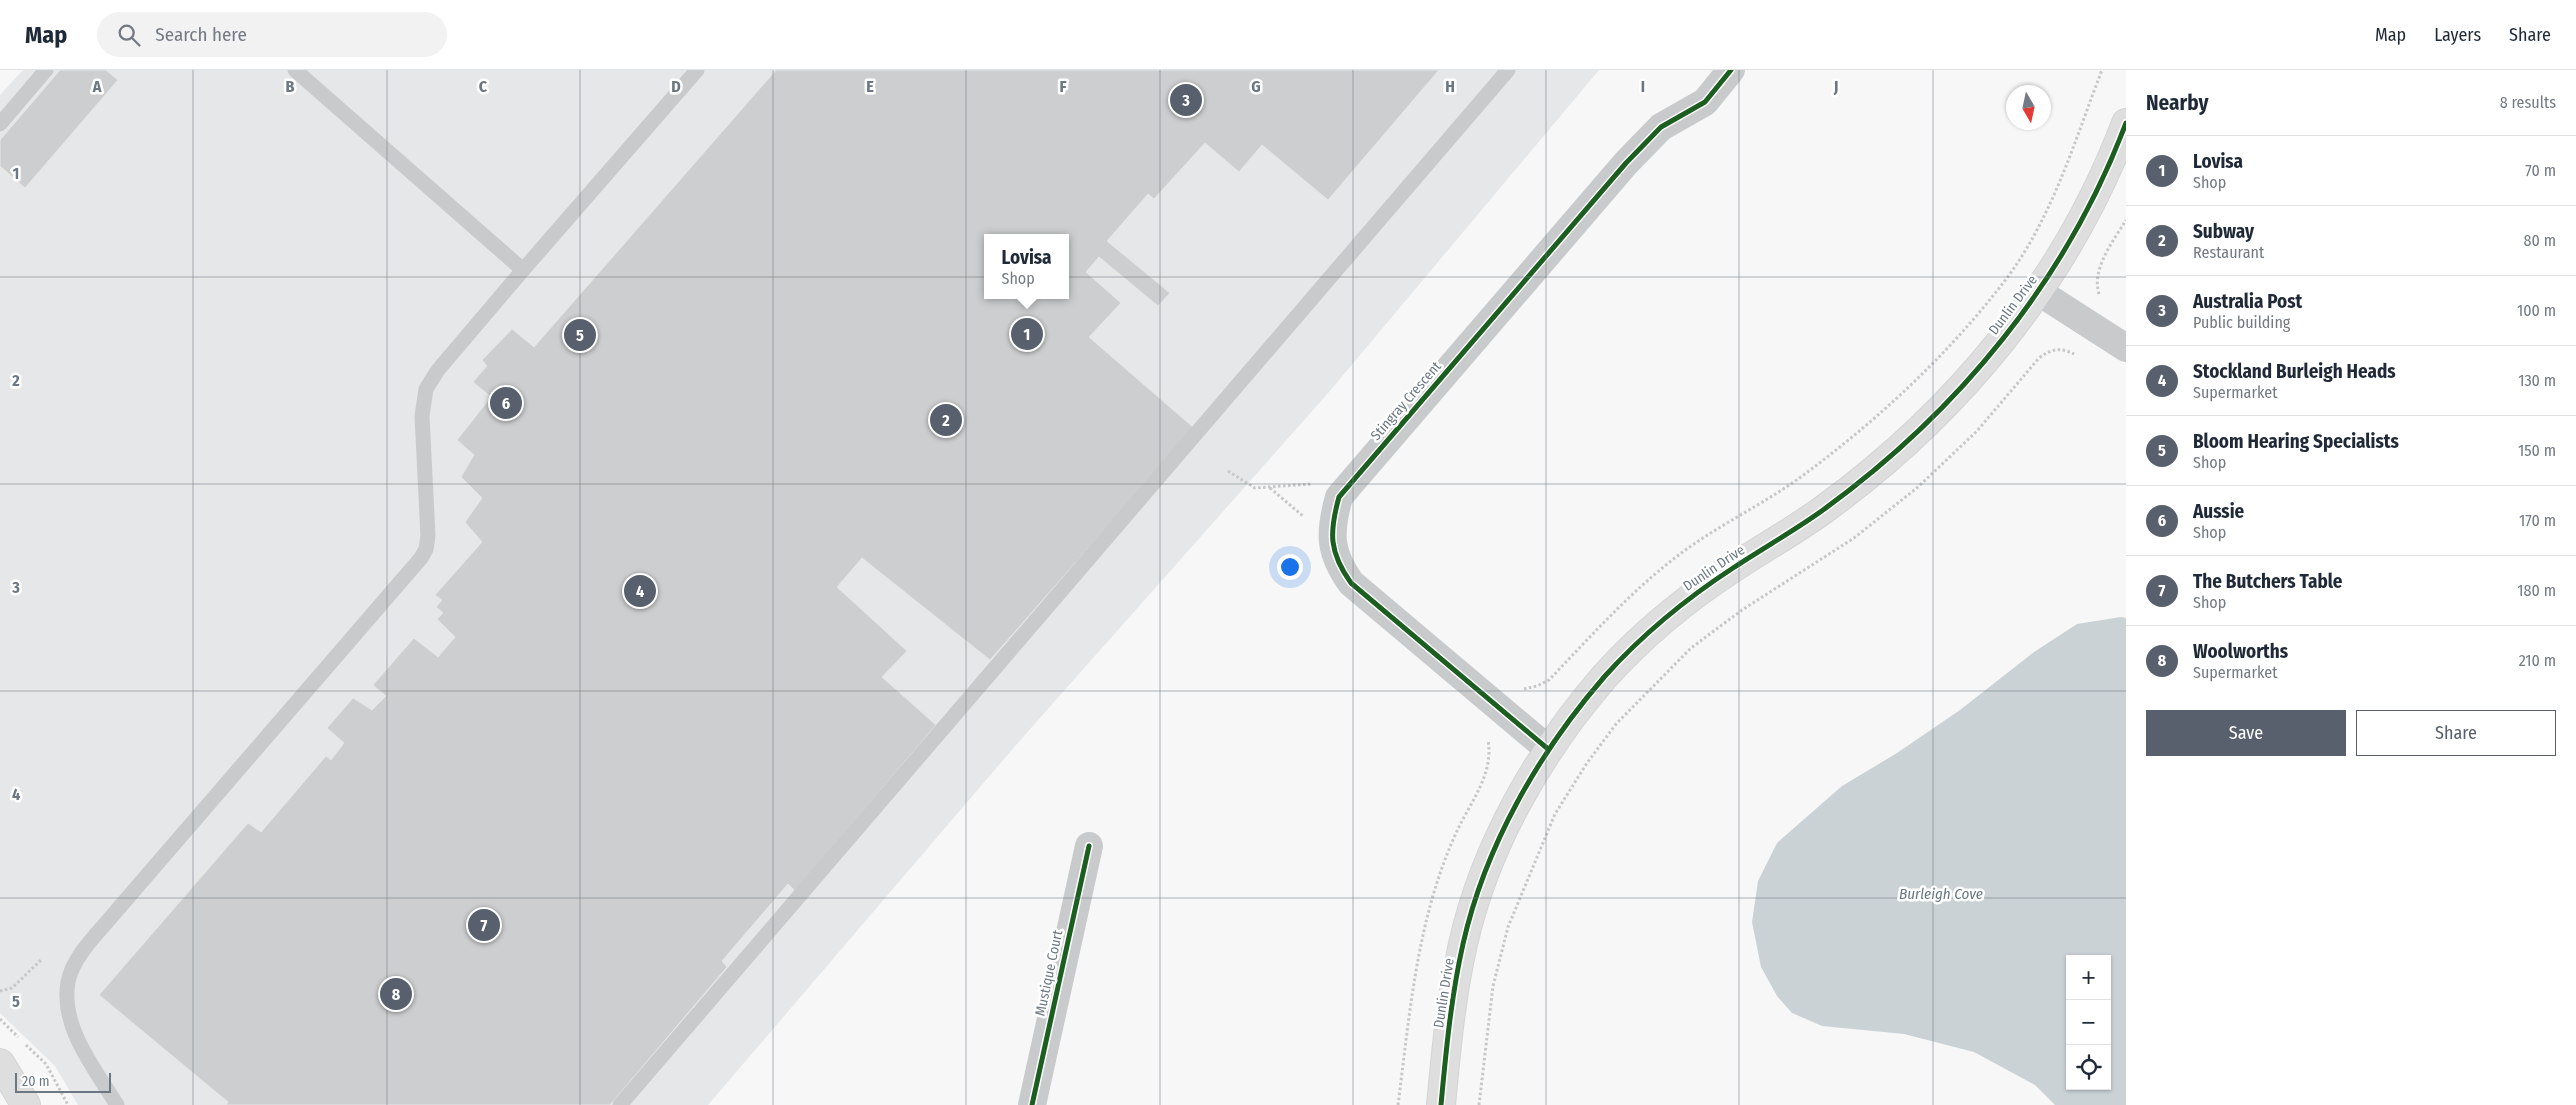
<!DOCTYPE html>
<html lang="en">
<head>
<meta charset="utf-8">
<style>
	:root { --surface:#fff; --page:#f2f2f3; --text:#1f2937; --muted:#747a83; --line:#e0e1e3; --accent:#57606c }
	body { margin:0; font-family:"Fira Sans Condensed",sans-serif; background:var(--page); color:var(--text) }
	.controls { position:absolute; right:15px; bottom:15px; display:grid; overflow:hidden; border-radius:0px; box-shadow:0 1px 4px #0004 }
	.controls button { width:45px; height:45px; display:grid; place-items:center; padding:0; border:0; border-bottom:1px solid var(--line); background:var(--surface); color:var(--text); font:25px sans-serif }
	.compass { position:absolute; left:2006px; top:15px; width:45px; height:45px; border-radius:50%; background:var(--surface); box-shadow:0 1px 4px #0004; rotate:171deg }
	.scale { position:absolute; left:15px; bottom:12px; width:96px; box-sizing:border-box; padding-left:5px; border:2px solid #6b7883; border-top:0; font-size:14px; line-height:18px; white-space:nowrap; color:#6b7883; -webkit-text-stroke:4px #fff; paint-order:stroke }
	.you { position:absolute; left:1289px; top:496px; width:18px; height:18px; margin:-12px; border:4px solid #fff; border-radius:50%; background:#1a73e8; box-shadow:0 0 0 8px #1a73e833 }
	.badge { display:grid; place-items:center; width:32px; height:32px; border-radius:50%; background:var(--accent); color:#fff; font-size:16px; font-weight:700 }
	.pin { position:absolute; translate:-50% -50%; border:2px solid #fff; box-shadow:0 1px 5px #0006 }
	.popup { position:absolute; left:984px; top:164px; width:85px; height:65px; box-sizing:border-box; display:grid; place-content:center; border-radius:0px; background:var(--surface); filter:drop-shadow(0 1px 4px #0005); font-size:16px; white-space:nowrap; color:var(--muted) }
	.popup b { font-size:19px; color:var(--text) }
	.popup::after { content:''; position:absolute; left:50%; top:100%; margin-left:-10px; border:10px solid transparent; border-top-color:var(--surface) }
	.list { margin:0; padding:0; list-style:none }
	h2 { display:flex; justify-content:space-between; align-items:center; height:65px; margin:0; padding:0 20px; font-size:21px }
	h2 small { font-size:16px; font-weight:400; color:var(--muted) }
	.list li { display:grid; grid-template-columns:32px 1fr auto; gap:15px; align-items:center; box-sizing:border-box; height:70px; padding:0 20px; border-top:1px solid var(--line) }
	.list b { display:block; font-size:19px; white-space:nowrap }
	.list p { margin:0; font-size:16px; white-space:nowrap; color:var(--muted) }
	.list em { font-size:16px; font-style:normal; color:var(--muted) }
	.actions { display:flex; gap:10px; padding:15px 20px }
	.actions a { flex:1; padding:11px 0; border:1px solid var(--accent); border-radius:0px; text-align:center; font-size:18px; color:var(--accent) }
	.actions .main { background:var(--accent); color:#fff }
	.icon { flex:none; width:28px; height:28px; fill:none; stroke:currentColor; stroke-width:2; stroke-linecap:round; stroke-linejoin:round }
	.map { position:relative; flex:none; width:2126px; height:1035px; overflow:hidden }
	header { display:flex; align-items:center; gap:30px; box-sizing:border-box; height:70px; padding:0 25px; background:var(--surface); border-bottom:1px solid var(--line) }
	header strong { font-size:24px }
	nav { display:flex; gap:28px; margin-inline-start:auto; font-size:18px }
	.search { width:350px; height:45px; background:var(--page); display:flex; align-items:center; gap:12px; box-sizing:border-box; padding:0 18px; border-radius:28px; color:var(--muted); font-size:19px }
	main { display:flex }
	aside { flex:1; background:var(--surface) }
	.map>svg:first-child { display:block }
	.built { fill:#e6e7e8; fill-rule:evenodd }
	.water { fill:#cbd2d5; fill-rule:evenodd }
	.building { fill:#cccecf; stroke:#e6e6e6; fill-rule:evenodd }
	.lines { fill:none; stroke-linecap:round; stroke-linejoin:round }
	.secondary-casing { stroke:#d3d4d4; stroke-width:30 }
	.path { stroke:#c7c7c8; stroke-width:3; stroke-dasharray:2.5 2.5; stroke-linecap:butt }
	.lane { stroke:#c8cacb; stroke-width:15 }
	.street { stroke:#c8cacb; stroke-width:28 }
	.secondary { stroke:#dededf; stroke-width:28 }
	.cycleway-casing { stroke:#fff; stroke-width:8 }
	.cycleway { stroke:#1b5e20; stroke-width:5 }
	.grid { fill:none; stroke:#6b7883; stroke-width:1; stroke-opacity:0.55 }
	.labels { text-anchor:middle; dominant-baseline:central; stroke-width:5; stroke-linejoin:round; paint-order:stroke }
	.street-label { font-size:14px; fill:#6b7883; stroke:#fff }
	.water-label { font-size:15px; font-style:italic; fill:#67777f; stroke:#fff }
	.grid-label { font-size:16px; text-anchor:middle; font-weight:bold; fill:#6b7883; stroke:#fff; stroke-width:5; stroke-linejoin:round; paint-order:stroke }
</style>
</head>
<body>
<header>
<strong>Map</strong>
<div class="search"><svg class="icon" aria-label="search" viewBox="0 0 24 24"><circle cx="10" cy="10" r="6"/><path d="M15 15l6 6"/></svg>Search here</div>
<nav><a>Map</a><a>Layers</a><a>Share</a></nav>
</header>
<main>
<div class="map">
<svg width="2126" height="1035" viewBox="0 0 2126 1035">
	<rect width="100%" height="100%" fill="#f7f7f7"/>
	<path class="built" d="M23,0H1599L1329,322L1016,675L708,1035H78L55,996L0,943V25ZM988,168H1066V225H988Z"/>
	<path class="water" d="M2121,547L2126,548V1035H2055L2035,1015L1974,982L1904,964L1822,956L1792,943L1777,926L1761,897L1752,852L1758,811L1777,773L1842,716L1897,683L1960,640L2034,582L2077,554ZM2070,889H2107V1016H2070Z"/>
	<g class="building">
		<path d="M60,0H106L118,10L25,118L0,96V70Z"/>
		<path d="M776,0H1439L1328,130L1262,75L1239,102L1205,73L1154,129L1148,124L1107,171L1170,223L1158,236L1099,187L1086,202L1121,233L1089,267L1194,358L990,590L862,488L837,517L907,581L882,607L936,655L795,821L788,814L722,891L727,897L610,1035H226L228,1032L99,925L248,753L261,762L326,686L331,690L344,673L327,658L353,628L372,640L386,626L373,615L414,568L438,587L455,567L437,549L443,543L436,537L442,530L435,525L482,472L465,452L482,428L461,407L474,385L457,370L491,327L473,312L487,296L482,290L512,259L534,277ZM988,168H1066V225H988Z"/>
	</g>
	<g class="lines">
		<g class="secondary-casing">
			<g id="secondary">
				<path d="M0,993L26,1035"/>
				<path d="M1441,1035C1446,981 1451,927 1463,874C1485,776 1539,682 1605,606C1642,565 1687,528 1733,498C1763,478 1794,461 1823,440C1958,342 2067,210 2126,53"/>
			</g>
		</g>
		<g class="path">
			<path d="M2099,224C2091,199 2114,170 2126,150"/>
			<path d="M1228,401L1255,418L1311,414"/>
			<path d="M1270,418L1303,446"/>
			<path d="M1524,619L1537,616L1549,610C1591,566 1631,521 1680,484C1717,456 1760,436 1798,409C1872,355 1943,290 2000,217C2051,153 2073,75 2102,0"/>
			<path d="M0,921L12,918L42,889"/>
			<path d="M0,949L18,967"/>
			<path d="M26,975L46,994L68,1035"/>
			<path d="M1398,1035C1410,942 1417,847 1457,761C1471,731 1494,704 1488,670"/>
			<path d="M1479,1035L1493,916L1508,857L1555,744L1587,693L1616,654L1691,578L1742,540L1854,468L1918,417L1977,361L2039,288C2051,279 2060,277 2074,284"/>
		</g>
		<g class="lane">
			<path d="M295,0L523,200"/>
			<path d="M0,54L46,0"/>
			<path d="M117,1035C95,999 60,957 68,912C73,885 101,860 118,839L421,488L426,479L428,466L422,346L426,319L438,300L523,200L697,0"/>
			<path d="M620,1035L1508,0"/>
		</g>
		<g class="street">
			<path d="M2039,222L2126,278"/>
			<path d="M1548,679L1351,513C1329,482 1329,463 1339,427L1626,93L1661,57L1705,32L1731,0"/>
			<path d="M1032,1035L1089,776"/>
		</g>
		<use href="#secondary" class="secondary"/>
		<g class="cycleway-casing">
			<g id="cycleway">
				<path d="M1548,679L1351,513C1329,482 1329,463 1339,427L1626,93L1661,57L1705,32L1731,0"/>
				<path d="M1032,1035L1089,776"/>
				<path d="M1441,1035C1446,981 1451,927 1463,874C1485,776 1539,682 1605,606C1642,565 1687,528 1733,498C1763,478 1794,461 1823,440C1958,342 2067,210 2126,53"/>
			</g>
		</g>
		<use href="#cycleway" class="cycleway"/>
	</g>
	<path class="grid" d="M193,0V1035M387,0V1035M580,0V1035M773,0V1035M966,0V1035M1160,0V1035M1353,0V1035M1546,0V1035M1739,0V1035M1933,0V1035M0,207H2126M0,414H2126M0,621H2126M0,828H2126"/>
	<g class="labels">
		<g class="street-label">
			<text transform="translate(2013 235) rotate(-53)">Dunlin Drive</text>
			<text transform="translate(1406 331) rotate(-49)">Stingray Crescent</text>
			<text transform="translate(1714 498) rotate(-34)">Dunlin Drive</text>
			<text transform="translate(1049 903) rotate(-78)">Mustique Court</text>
			<text transform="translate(1444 923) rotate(-81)">Dunlin Drive</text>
		</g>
		<g class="water-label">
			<text x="1941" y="824">Burleigh Cove</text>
		</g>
	</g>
	<g class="grid-label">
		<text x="97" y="22">A</text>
		<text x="290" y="22">B</text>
		<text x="483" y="22">C</text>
		<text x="676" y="22">D</text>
		<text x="870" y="22">E</text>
		<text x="1063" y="22">F</text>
		<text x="1256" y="22">G</text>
		<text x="1450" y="22">H</text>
		<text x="1643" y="22">I</text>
		<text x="1836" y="22">J</text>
		<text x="16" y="109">1</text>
		<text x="16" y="316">2</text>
		<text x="16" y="523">3</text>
		<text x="16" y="730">4</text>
		<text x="16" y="937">5</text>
	</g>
</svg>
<div class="controls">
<button>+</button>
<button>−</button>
<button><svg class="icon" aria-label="locate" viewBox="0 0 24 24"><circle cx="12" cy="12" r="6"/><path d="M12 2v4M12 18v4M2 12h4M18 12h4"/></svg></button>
</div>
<svg class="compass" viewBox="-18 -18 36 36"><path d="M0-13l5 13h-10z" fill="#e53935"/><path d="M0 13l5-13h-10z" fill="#747a83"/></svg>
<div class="scale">20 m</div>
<div class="you"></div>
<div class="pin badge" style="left:1027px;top:264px">1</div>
<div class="popup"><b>Lovisa</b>Shop</div>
<div class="pin badge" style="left:946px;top:350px">2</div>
<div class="pin badge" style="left:1186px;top:30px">3</div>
<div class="pin badge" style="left:640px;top:521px">4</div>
<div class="pin badge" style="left:580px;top:265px">5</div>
<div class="pin badge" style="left:506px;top:333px">6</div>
<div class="pin badge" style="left:484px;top:855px">7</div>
<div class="pin badge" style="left:396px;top:924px">8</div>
</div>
<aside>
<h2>Nearby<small>8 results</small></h2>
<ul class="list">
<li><span class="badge">1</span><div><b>Lovisa</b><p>Shop</p></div><em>70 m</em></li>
<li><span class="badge">2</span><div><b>Subway</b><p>Restaurant</p></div><em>80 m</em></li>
<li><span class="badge">3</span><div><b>Australia Post</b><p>Public building</p></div><em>100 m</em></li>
<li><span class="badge">4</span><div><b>Stockland Burleigh Heads</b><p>Supermarket</p></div><em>130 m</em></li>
<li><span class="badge">5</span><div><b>Bloom Hearing Specialists</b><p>Shop</p></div><em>150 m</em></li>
<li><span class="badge">6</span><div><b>Aussie</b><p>Shop</p></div><em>170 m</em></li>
<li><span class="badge">7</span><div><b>The Butchers Table</b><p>Shop</p></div><em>180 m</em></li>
<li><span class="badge">8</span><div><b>Woolworths</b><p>Supermarket</p></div><em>210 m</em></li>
</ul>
<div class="actions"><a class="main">Save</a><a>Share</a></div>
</aside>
</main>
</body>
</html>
